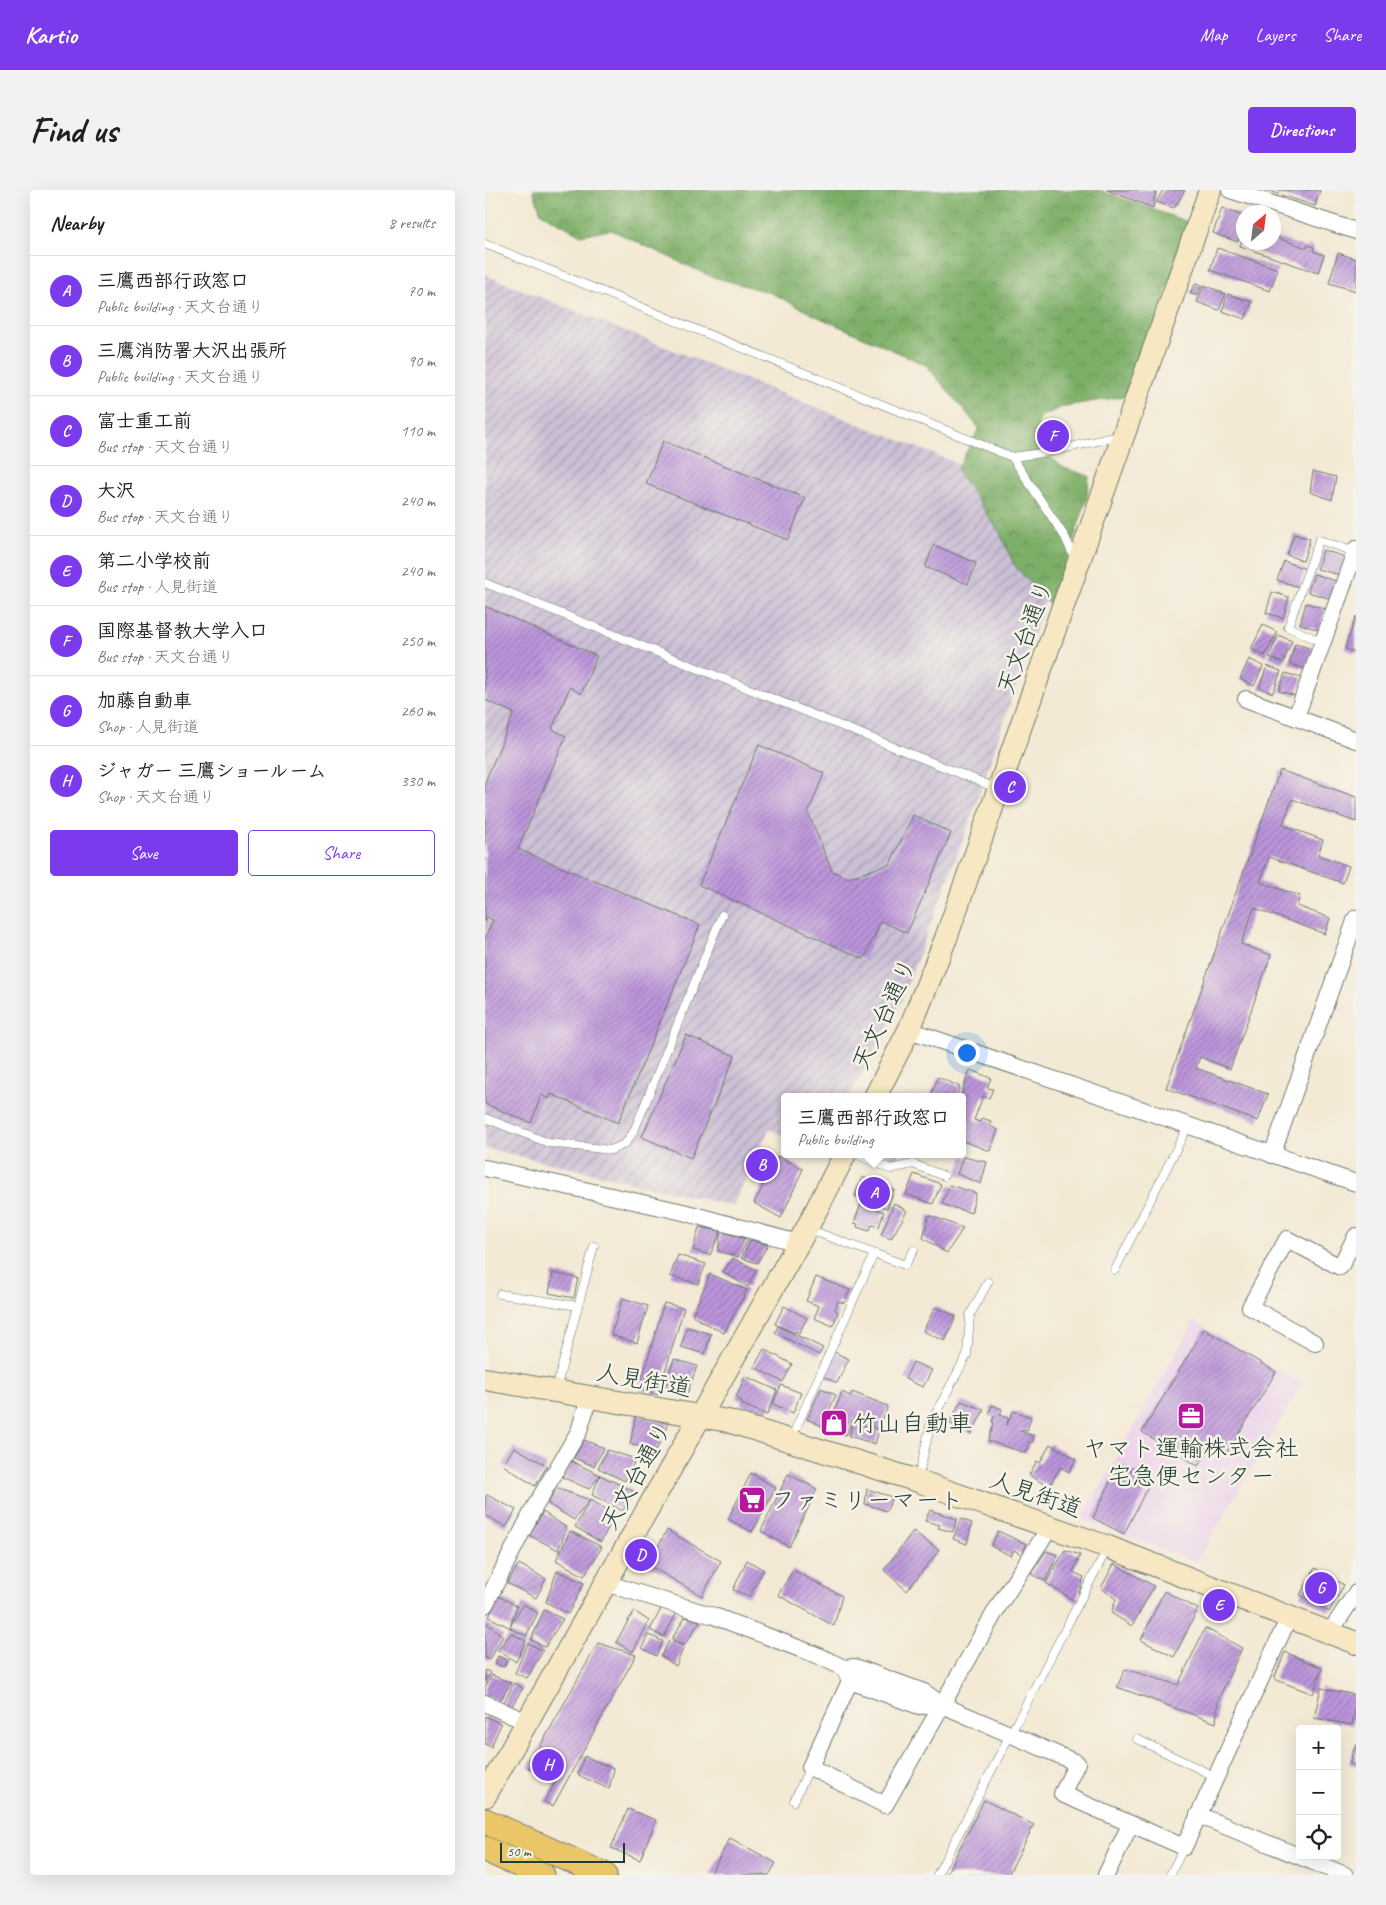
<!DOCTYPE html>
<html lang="en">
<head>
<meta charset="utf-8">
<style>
	:root { --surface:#fff; --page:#f2f2f2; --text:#202124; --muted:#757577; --line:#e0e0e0; --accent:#7c3aed }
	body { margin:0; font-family:Caveat,"Klee One",sans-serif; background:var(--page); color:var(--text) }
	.controls { position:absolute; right:15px; bottom:15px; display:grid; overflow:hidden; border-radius:5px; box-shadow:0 5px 20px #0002 }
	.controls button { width:45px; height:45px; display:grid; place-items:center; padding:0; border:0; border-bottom:1px solid var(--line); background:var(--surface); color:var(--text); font:25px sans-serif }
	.compass { position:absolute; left:751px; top:15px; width:45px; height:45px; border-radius:50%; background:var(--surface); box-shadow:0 5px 20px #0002; rotate:28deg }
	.scale { position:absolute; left:15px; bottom:12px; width:125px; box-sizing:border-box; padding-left:5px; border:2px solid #1f3d34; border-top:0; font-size:14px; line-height:18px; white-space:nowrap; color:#1f3d34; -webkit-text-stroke:4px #f7f3e8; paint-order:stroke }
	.you { position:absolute; left:481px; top:862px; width:18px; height:18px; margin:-12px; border:4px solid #fff; border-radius:50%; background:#1a73e8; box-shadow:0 0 0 8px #1a73e833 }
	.badge { display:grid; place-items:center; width:32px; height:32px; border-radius:50%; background:var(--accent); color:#fff; font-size:16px; font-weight:700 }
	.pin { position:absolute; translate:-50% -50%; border:2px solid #fff; box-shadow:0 1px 5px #0006 }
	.popup { position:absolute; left:296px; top:903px; width:185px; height:65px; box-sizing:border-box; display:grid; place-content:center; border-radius:5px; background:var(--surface); filter:drop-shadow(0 1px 4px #0005); font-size:16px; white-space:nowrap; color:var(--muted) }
	.popup b { font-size:19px; color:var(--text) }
	.popup::after { content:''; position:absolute; left:50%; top:100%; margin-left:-10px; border:10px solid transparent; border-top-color:var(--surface) }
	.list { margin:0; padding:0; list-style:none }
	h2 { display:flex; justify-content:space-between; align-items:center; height:65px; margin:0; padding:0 20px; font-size:21px }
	h2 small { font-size:16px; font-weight:400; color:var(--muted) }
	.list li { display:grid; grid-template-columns:32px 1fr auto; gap:15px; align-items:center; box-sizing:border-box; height:70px; padding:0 20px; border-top:1px solid var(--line) }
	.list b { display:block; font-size:19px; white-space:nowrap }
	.list p { margin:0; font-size:16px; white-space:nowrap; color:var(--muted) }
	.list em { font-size:16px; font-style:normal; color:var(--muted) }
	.actions { display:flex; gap:10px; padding:15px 20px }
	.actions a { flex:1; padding:11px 0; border:1px solid var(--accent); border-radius:5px; text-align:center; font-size:18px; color:var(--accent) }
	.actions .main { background:var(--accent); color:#fff }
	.icon { flex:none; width:28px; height:28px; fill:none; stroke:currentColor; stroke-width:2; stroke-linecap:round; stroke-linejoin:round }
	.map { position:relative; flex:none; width:871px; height:1685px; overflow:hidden; border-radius:5px }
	header { display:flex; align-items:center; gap:30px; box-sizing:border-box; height:70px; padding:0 25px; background:var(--accent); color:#fff }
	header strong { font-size:24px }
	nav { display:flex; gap:28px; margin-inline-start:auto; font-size:18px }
	.intro { display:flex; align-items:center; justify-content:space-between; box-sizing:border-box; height:120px; padding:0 30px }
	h1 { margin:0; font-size:35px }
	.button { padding:12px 22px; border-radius:5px; background:var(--accent); color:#fff; font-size:18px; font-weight:700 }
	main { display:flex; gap:30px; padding:0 30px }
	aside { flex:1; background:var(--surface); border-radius:5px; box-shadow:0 5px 20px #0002 }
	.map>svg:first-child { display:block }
	.built { fill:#ebd1eb }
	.industrial { fill:url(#industrial-furrows) }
	.forest { fill:url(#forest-crowns); stroke:#4e764e }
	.building { fill:url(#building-hatch) }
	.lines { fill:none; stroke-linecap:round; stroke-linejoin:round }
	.lane-casing { stroke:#69796c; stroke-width:9 }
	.street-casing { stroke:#69796c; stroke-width:18 }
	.secondary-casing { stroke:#69796c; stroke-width:24 }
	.primary-casing { stroke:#69796c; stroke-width:27 }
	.lane { stroke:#fff; stroke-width:8 }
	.street { stroke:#fff; stroke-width:16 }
	.secondary { stroke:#f7e8c3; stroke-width:22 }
	.primary { stroke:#ebc669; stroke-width:25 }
	.labels { text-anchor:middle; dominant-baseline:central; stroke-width:5; stroke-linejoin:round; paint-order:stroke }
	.street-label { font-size:24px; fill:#1f3d34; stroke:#f7f3e8 }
	.poi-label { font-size:24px; fill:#1f3d34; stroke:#f7f3e8; text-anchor:start }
</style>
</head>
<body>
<header>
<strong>Kartio</strong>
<nav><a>Map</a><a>Layers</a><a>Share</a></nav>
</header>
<div class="intro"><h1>Find us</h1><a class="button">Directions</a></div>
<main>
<aside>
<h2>Nearby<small>8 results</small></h2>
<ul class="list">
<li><span class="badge">A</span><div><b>三鷹西部行政窓口</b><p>Public building · 天文台通り</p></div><em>70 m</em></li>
<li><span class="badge">B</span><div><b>三鷹消防署大沢出張所</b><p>Public building · 天文台通り</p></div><em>90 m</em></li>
<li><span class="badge">C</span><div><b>富士重工前</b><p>Bus stop · 天文台通り</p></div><em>110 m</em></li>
<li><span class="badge">D</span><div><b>大沢</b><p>Bus stop · 天文台通り</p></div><em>240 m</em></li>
<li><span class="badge">E</span><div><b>第二小学校前</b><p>Bus stop · 人見街道</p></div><em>240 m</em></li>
<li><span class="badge">F</span><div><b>国際基督教大学入口</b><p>Bus stop · 天文台通り</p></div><em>250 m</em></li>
<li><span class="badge">G</span><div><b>加藤自動車</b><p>Shop · 人見街道</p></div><em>260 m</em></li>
<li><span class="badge">H</span><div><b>ジャガー 三鷹ショールーム</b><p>Shop · 天文台通り</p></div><em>330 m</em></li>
</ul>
<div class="actions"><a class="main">Save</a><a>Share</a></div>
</aside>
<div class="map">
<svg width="871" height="1685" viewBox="0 0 871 1685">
	<defs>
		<pattern id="industrial-furrows" width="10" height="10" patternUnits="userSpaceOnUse" patternTransform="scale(1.25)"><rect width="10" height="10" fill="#cbbfd5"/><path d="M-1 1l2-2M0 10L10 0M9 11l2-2" fill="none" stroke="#a49cae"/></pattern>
		<pattern id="forest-crowns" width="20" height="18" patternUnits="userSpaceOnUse" patternTransform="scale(1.25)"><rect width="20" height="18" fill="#7eaf68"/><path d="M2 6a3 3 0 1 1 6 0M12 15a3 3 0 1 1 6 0" fill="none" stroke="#679056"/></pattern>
		<pattern id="building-hatch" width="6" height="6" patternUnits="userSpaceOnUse" patternTransform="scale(1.25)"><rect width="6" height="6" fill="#bc94db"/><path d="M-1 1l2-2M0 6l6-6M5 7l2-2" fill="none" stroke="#987ab2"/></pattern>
	</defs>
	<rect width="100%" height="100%" fill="#f7f3e8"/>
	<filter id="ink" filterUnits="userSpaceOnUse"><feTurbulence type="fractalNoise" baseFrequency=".02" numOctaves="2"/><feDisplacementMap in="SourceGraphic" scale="10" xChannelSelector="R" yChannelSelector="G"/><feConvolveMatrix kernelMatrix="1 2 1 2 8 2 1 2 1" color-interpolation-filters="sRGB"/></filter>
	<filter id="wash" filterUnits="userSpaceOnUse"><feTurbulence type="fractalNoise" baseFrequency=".0096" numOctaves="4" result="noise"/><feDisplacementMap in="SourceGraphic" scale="20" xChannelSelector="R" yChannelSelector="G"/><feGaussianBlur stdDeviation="1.12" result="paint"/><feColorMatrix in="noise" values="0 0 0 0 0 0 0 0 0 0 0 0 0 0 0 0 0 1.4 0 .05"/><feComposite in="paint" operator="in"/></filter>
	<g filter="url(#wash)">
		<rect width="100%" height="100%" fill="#f3e9d4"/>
		<path class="built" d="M709,1131L817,1194L711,1372L597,1329Z"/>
		<path class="industrial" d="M0,85L544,302L580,351L483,637L416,811L364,907H300V946L284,939L248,1016L0,958Z"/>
		<path class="forest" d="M48,0H614L703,32L648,205L580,216L555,227L548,254L579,278L604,286L602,308L567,417L529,375L515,343L472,280L494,238L441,175L331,126L286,103L225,86L126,40L96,45L56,23Z"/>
		<g id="blocks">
			<g class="building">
				<path d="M622,0H671L668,18Z"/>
				<path d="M678,0H700L689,18L671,12Z"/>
				<path d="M781,0H835L830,16Z"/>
				<path d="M737,18L758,26V37L753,52L728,43Z"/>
				<path d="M788,43L791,44L790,47L822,58L823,55L829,57L828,61L839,65L833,83L755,56L758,47V52H788Z"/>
				<path d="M732,58L793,79L785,101L725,80Z"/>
				<path d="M853,63L871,69V101L844,93Z"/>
				<path d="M711,93L717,95L712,106L705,103Z"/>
				<path d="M719,95L741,104L734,120L712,112Z"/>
				<path d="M743,104L767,112L760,129L737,121Z"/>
				<path d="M178,251L320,308L303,350L161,294Z"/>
				<path d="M828,281L851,287L847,310L825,302Z"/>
				<path d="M809,344L825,349L818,371L802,365Z"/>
				<path d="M449,355L491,373L483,394L440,377Z"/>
				<path d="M838,360L860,367L855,385L832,379Z"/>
				<path d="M799,371L820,379L814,397L792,390Z"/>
				<path d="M829,384L851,391L846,409L823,402Z"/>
				<path d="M787,402L804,407L798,428L781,423Z"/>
				<path d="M821,413L841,419L834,440L815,434Z"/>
				<path d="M0,416L112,466L96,504L85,497L67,539L81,546L33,659L215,735L133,933L66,904L64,909L56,905L46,933L0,914V748L8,730L2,727L0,733V592L29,523L0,510Z"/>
				<path d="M871,426V463L860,459Z"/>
				<path d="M778,435L792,442L780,466L766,459Z"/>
				<path d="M793,445L807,451L798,473L784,467Z"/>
				<path d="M810,454L828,459L821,479L804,474Z"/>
				<path d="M764,469L778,476L769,496L755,489Z"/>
				<path d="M782,476L796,481L788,503L774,498Z"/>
				<path d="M800,483L817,488L811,506L794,501Z"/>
				<path d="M274,555L339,583L323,623L347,681L363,688L405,674L428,625L466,643L422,743L396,731L379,769L214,695Z"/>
				<path d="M795,580L871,607V632L807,609L798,635L838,650L833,665L864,676L858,693L784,667L775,692L815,706L812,716L845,728L840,744L769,718L756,754L786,765L745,879L715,867L711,878L783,904L773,931L681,898Z"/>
				<path d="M201,845L250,866L206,968L157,947Z"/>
				<path d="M485,880L506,888L502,898L508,899L504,908L498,906L489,930L495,932L497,928L506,931L505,936L513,940L505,961L478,951V907H475Z"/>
				<path d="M453,887L475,897L471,907H445Z"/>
				<path d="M399,964H414L411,970Z"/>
				<path d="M293,966L318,979L296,1028L269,1013Z"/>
				<path d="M478,967L502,972L496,994L472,984Z"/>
				<path d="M429,984L456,994L448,1014L421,1004Z"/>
				<path d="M377,987L409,1000L402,1018L370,1006Z"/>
				<path d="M464,995L491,1003L486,1023L457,1014Z"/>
				<path d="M409,1013L422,1021L406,1049L396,1045Z"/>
				<path d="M376,1014L399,1022L394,1037L387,1035L384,1041L372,1037L373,1034L369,1033Z"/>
				<path d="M444,1025L478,1038L462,1063L438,1048Z"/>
				<path d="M214,1037L236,1041L225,1065L208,1060Z"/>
				<path d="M236,1041L263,1050L253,1067L233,1061Z"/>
				<path d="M266,1050L283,1055L272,1073L256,1068Z"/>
				<path d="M193,1065L221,1074L213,1094L185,1086Z"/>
				<path d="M248,1068L271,1080L263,1097L238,1082Z"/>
				<path d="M68,1083L93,1088L89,1108L64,1103Z"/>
				<path d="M225,1084L262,1100L239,1143L207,1126Z"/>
				<path d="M331,1087L365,1100L359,1113L353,1111L350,1120L353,1122L348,1136L329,1128L334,1116L321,1111Z"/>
				<path d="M138,1108L163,1116L152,1153L126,1145Z"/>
				<path d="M179,1113L199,1118L173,1205L154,1199Z"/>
				<path d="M299,1116L322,1128L314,1143L310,1141L309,1143L290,1134Z"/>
				<path d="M450,1117L471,1126L460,1151L438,1141Z"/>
				<path d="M293,1136L338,1158L334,1165L290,1143Z"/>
				<path d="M202,1137L226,1144L220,1164L196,1157Z"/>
				<path d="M719,1139L791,1182L742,1263L727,1254L713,1276L657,1242Z"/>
				<path d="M279,1159L307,1174L298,1192L269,1177Z"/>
				<path d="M349,1162L364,1169L352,1193L337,1186Z"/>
				<path d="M189,1169L212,1176L202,1204L180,1197Z"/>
				<path d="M428,1172L447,1180L438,1197L420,1189Z"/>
				<path d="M260,1186L292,1200L282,1225L256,1214L257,1211L251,1208Z"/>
				<path d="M296,1195L316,1203L308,1223L288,1214Z"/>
				<path d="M336,1198L351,1205L337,1236L322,1229Z"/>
				<path d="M357,1202L365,1206L367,1202L403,1216L394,1239L368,1228L361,1245L343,1238Z"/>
				<path d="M476,1211L499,1220L486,1244L464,1233Z"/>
				<path d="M507,1215L517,1219L515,1225L523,1228L522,1235L528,1221L546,1227L542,1241L536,1240L535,1241L549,1246L547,1253L545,1252L541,1263L503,1251L509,1233L507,1232L509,1226L504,1224Z"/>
				<path d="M151,1224L183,1234L171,1261L145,1254Z"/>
				<path d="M368,1232L394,1240L390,1254L364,1246Z"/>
				<path d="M99,1250L119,1258L109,1276L89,1268Z"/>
				<path d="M565,1254L591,1269L584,1282L575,1277L564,1297L544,1285L552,1271L555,1273Z"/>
				<path d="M29,1257L62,1276L50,1296L18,1275Z"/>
				<path d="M122,1260L151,1269L140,1291L113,1278Z"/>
				<path d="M86,1271L115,1285L104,1299L77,1287Z"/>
				<path d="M634,1274L666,1290L639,1344L608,1328Z"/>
				<path d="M266,1283L291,1298L267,1342L243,1329Z"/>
				<path d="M303,1284L332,1299L304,1357L276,1341Z"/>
				<path d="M115,1285L148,1301L138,1321L107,1305Z"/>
				<path d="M71,1298L105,1310L89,1330L63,1314Z"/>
				<path d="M382,1299L407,1307L402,1321L380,1314Z"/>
				<path d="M2,1305L31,1320L21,1337L0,1325V1309Z"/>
				<path d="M105,1310L130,1324L116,1352L90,1337Z"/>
				<path d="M445,1320L472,1329L468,1342L453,1338L455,1335L440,1331Z"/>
				<path d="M58,1322L82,1338L73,1360L44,1345Z"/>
				<path d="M476,1329L487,1333L482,1354L468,1349Z"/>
				<path d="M182,1340L236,1371L217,1406L163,1375Z"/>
				<path d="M85,1341L117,1357L99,1386L71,1370Z"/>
				<path d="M428,1341L454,1360L422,1401L399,1380Z"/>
				<path d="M513,1341L541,1354L538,1365L529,1360L526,1366L506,1356Z"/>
				<path d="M580,1360L595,1365L588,1382L599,1387L591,1412L561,1393Z"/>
				<path d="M561,1361L573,1365L560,1391L546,1384Z"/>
				<path d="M262,1370L279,1380L264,1406L248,1400Z"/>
				<path d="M34,1374L61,1389L51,1408L22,1393Z"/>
				<path d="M629,1374L669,1396L647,1436L626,1423L631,1409L616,1398Z"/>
				<path d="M830,1378L859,1395L844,1422L815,1405Z"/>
				<path d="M308,1380L357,1406L349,1436L293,1405Z"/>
				<path d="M72,1381L99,1393L83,1424L61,1412Z"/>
				<path d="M679,1401L713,1419L689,1467L656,1450Z"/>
				<path d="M13,1406L32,1416L25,1437L38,1414L53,1423L41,1446L4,1427Z"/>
				<path d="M177,1417L192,1422L179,1447L165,1440Z"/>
				<path d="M59,1420L78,1429L60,1457L46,1450Z"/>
				<path d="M149,1421L164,1431L148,1462L131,1452Z"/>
				<path d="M200,1427L215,1431L199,1456L187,1449Z"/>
				<path d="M0,1432L18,1446L5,1470L0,1468Z"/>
				<path d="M720,1438L757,1458L733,1510L731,1533L632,1497L640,1479L693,1495Z"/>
				<path d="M26,1443L41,1451L31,1472L13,1460Z"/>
				<path d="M163,1445L178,1451L171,1466L157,1458Z"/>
				<path d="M184,1451L199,1456L191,1476L176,1466Z"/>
				<path d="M43,1453L58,1461L42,1488L30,1483Z"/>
				<path d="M113,1453L151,1465L68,1616L59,1612L70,1593L43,1578Z"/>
				<path d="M800,1462L837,1478L828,1504L789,1489Z"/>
				<path d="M13,1466L22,1470L19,1477L10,1474Z"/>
				<path d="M0,1480L6,1483L0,1492Z"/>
				<path d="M7,1485L26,1493L14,1511L0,1506V1497Z"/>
				<path d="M29,1493L38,1498L25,1519L17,1516Z"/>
				<path d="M836,1498L871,1505V1517L867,1535L829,1528Z"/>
				<path d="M0,1526L16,1534L6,1557L0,1554Z"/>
				<path d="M871,1554V1576L864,1573Z"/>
				<path d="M99,1566L129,1579L124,1599L93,1585Z"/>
				<path d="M499,1610L549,1635L523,1685H461Z"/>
				<path d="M143,1619L171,1630L155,1670L126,1658Z"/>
				<path d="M245,1648L291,1673L284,1685H225Z"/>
			</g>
		</g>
	</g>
	<g filter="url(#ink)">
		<use href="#blocks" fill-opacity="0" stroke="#69796c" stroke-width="1"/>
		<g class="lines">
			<g class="lane-casing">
				<g id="lane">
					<path d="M0,54L527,267L564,262L634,246"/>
					<path d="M527,267L580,347L590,369"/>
					<path d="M0,393L511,598"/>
					<path d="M837,452L803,437L834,350L870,362"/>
					<path d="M0,928L64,953L126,960L140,954L149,941L237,725"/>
					<path d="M371,964L405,979L428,974L459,986"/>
					<path d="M323,1039L420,1075L429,1060"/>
					<path d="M630,1080L703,936"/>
					<path d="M15,1104L93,1116"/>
					<path d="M71,1199L109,1056"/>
					<path d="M306,1249L389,1064"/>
					<path d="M433,1289L446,1232L482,1165L485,1125L503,1092"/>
					<path d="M652,1549L731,1587"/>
					<path d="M309,1611L325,1577"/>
					<path d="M452,1685L622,1359"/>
					<path d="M685,1685L699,1657"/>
				</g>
			</g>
			<g class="street-casing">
				<g id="street">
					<path d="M745,0L871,41"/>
					<path d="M761,509L871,550"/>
					<path d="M811,527L871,359"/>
					<path d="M424,840L871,993"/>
					<path d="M787,965L871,728"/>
					<path d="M0,978L198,1022L313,1053"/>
					<path d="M830,1153L765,1117L802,1049L855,1077L871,1046"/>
					<path d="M120,1393L229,1426L334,1466L359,1478L370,1477L439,1502L457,1515L592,1573L577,1604L699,1657L804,1427"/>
					<path d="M0,1415L49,1318L94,1241L104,1208"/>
					<path d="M845,1442L871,1403"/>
					<path d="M359,1478L365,1491L325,1577L400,1615L514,1415L565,1337"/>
					<path d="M365,1491L434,1516L457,1515"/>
					<path d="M0,1513L41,1532"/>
					<path d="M713,1625L860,1685"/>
					<path d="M621,1685L645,1635"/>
				</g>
			</g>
			<g class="secondary-casing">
				<g id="secondary">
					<path d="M390,907L424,840L461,748L725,0"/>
					<path d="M0,1189L243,1231L433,1291L623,1357L871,1453"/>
					<path d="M0,1606L322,1038L360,964"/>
				</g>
			</g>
			<g class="primary-casing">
				<g id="primary">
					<path d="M0,1631L119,1685"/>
					<path d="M0,1659L57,1685"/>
				</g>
			</g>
			<use href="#lane" class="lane"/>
			<use href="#street" class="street"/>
			<use href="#secondary" class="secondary"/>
			<use href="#primary" class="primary"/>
		</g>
	</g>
	<defs>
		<g id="office-square" transform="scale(1.4375)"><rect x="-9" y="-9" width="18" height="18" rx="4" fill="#b5179e" stroke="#f7f3e8"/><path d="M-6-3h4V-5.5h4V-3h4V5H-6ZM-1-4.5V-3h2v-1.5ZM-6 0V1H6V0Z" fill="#fff"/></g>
		<g id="shop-square" transform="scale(1.4375)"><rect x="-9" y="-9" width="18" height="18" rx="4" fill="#b5179e" stroke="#f7f3e8"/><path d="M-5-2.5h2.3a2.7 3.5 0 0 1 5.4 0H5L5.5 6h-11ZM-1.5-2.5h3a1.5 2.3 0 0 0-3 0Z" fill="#fff"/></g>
		<g id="supermarket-square" transform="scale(1.4375)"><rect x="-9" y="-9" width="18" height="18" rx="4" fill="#b5179e" stroke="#f7f3e8"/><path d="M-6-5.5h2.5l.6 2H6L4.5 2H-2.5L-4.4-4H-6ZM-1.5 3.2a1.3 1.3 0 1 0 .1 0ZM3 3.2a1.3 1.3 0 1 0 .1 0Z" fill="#fff"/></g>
	</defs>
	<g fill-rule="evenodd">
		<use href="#office-square" x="706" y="1226"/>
		<use href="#shop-square" x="349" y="1233"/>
		<use href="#supermarket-square" x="267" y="1310"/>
	</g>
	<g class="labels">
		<g class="street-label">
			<text transform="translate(540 447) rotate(-70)">天文台通り</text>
			<text transform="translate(399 824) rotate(-65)">天文台通り</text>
			<text transform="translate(159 1190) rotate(10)">人見街道</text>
			<text transform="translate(151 1286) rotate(-61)">天文台通り</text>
			<text transform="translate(551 1304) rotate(19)">人見街道</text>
		</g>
		<g class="poi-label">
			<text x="368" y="1233">竹山自動車</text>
			<text x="706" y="1258" text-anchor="middle">ヤマト運輸株式会社<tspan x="706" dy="28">宅急便センター</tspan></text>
			<text x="286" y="1310">ファミリーマート</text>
		</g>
	</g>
</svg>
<div class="controls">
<button>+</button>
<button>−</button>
<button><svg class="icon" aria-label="locate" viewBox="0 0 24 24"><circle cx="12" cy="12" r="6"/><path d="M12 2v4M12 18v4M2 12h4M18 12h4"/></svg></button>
</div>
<svg class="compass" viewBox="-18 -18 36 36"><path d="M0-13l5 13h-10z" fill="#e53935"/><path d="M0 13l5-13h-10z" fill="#757577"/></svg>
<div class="scale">50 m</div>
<div class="you"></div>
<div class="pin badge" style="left:389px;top:1003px">A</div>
<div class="popup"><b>三鷹西部行政窓口</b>Public building</div>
<div class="pin badge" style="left:277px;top:975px">B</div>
<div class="pin badge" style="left:525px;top:597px">C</div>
<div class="pin badge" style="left:156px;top:1365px">D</div>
<div class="pin badge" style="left:734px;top:1415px">E</div>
<div class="pin badge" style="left:568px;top:246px">F</div>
<div class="pin badge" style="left:836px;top:1398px">G</div>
<div class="pin badge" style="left:63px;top:1575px">H</div>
</div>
</main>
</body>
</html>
